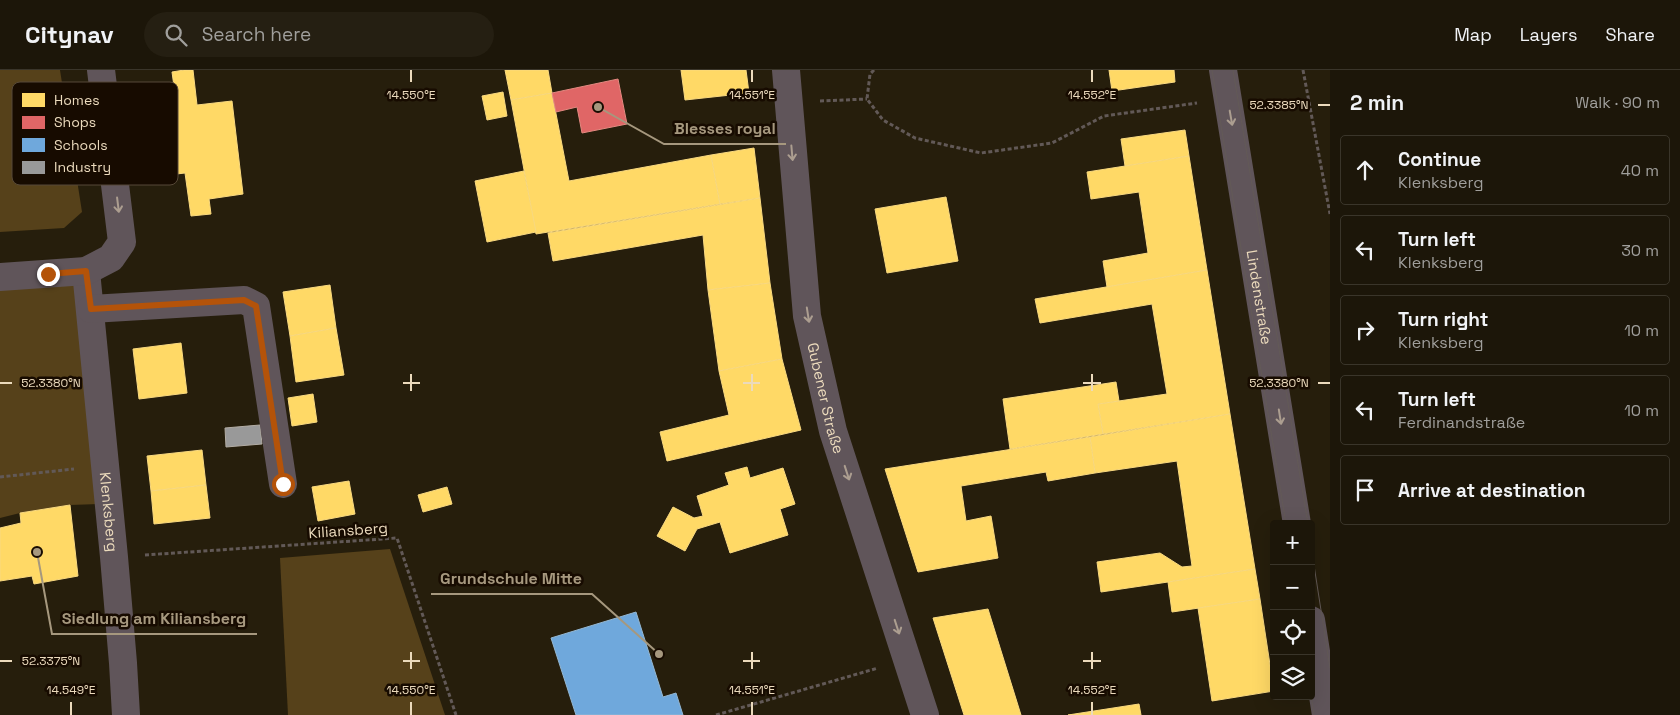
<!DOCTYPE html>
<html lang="en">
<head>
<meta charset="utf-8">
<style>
	:root { --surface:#1c1609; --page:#251f12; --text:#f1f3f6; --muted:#a09f9c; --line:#3a352a }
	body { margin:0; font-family:"Space Grotesk",sans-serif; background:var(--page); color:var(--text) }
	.controls { position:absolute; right:15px; bottom:15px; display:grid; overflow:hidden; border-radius:5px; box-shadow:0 5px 20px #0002 }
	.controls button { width:45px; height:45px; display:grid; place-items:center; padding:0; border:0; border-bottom:1px solid var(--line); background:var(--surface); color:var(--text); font:25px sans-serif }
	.stop { position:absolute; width:15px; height:15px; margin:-11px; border:4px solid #b45309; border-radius:50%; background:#fff }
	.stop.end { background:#b45309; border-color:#fff; box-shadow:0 1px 5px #0008 }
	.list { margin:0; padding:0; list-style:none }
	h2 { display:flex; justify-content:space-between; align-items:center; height:65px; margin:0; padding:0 20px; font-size:21px }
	h2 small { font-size:16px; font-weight:400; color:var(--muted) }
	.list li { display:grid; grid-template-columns:32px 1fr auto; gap:15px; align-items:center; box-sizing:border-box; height:70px; margin:0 10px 10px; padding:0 10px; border:1px solid var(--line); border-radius:5px }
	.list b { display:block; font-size:19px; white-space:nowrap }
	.list p { margin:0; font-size:16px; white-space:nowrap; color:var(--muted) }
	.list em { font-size:16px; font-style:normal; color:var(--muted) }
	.icon { flex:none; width:28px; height:28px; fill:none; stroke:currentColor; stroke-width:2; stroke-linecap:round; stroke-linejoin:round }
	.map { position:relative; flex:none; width:1330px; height:645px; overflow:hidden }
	header { display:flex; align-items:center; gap:30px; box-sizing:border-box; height:70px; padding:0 25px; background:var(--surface); border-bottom:1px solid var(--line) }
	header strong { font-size:24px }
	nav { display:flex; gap:28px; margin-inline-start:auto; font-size:18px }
	.search { width:350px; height:45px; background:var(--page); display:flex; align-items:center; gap:12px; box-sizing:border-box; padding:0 18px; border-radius:28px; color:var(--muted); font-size:19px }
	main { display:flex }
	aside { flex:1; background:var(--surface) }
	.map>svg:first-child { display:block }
	.green { fill:#56411a }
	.homes { fill:#ffd966; stroke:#f9d980 }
	.shops { fill:#e06666; stroke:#e38980 }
	.schools { fill:#6fa8dc; stroke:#94b7d2 }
	.industry { fill:#999; stroke:#b2aca4 }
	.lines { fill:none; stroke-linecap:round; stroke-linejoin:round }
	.path { stroke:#625957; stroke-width:3; stroke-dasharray:4 2.5; stroke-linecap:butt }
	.street { stroke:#60555a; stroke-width:28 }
	.tram { stroke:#635a57; stroke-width:1 }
	.oneway { stroke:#ac9e90 }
	.route { stroke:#b45309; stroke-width:6 }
	.ticks { fill:none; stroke:#ebdabc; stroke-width:2 }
	.labels { text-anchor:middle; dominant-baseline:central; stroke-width:5; stroke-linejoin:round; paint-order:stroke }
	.street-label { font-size:15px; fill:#ebdabc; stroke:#170b00 }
	.key { fill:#170b00; stroke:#574938; stroke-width:1 }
	.key-label { font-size:14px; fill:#ebdabc }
	.ticks-label { font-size:12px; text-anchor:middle; fill:#ebdabc; stroke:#170b00; stroke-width:5; stroke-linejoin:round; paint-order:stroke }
	.leader { fill:none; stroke:#a6987e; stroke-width:2 }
	.callout-dot { fill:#a6987e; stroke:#170b00; stroke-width:2 }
	.callout-label { font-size:16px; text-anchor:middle; font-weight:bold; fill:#a6987e; stroke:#170b00; stroke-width:5; stroke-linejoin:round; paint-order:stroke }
</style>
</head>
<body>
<header>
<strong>Citynav</strong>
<div class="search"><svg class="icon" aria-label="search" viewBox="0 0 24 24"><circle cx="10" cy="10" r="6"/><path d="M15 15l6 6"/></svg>Search here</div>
<nav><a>Map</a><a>Layers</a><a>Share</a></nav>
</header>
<main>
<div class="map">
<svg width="1330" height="645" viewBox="0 0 1330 645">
	<rect width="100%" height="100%" fill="#261e0c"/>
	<g class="green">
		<path d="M0,0H60L82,142L64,158L0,162Z"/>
		<path d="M79,212L99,434L70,435L20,443L0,448V219Z"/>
		<path d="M390,479L445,645H288L280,488Z"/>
	</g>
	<g class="homes">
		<path d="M184,0H193L197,35L232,31L243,124L209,129L211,144L191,146L185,103L160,106L155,62L163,61L161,40L177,38L172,2Z"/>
		<path d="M505,0H548L552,23L511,30Z"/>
		<path d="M681,0H746L749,23L685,30Z"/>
		<path d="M1109,0H1174L1175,12L1112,21Z"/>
		<path d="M503,22L507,46L487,50L482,26Z"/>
		<path d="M552,23L569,111L711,85L720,134L536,164L511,30Z"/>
		<path d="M1185,60L1189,86L1125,96L1121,69Z"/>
		<path d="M754,78L760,128L720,134L711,85Z"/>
		<path d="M1189,86L1207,200L1107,217L1103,191L1148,183L1139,122L1091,129L1087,102Z"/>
		<path d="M524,101L536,162L487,172L475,111Z"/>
		<path d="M946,127L958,191L887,203L875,139Z"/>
		<path d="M760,128L770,213L708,220L703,165L553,191L548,163Z"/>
		<path d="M1207,200L1230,344L1103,364L1098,334L1167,324L1152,234L1040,253L1035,229Z"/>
		<path d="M770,213L782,289L719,301L708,220Z"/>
		<path d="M330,215L336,258L290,266L283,222Z"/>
		<path d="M336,258L344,305L296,312L290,266Z"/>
		<path d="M181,273L187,323L139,329L133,279Z"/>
		<path d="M782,289L801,360L667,391L660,362L729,345L719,301Z"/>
		<path d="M1116,312L1119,331L1098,334L1103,364L1010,379L1003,329Z"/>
		<path d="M313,324L317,352L292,356L288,328Z"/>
		<path d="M1230,344L1255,499L1101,522L1097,492L1160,483L1182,497L1192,496L1177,391L1095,403L1090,367Z"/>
		<path d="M1090,367L1095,403L1048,411L1046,402L961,416L966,451L991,446L998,488L918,502L885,399Z"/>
		<path d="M202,380L206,415L151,421L147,386Z"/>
		<path d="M747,397L750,408L783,398L795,434L780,439L788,465L730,483L720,452L697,459L685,481L657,466L673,437L694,448L703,446L697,426L729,415L725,403Z"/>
		<path d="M349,411L355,444L318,451L312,417Z"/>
		<path d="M206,415L210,448L154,454L151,421Z"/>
		<path d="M447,417L452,434L423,442L418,425Z"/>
		<path d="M70,435L78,506L34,514L32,506L0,511V458L21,453L20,443Z"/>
		<path d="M1255,499L1260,529L1172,542L1168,512Z"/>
		<path d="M1260,529L1274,621L1212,631L1198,538Z"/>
		<path d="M988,539L1021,645H964L933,548Z"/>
		<path d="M1139,634L1141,645H1068Z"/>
	</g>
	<path class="shops" d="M618,9L627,54L582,63L577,37L556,42L552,23Z"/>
	<path class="schools" d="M636,542L663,627L676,623L683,645H576L551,568Z"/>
	<path class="industry" d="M260,355L262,374L226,377L225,358Z"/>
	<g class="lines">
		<g class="path">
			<path d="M874,0L870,4L867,29L883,50L915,68L981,83L1052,73L1104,46L1197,33"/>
			<path d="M1303,0L1330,144"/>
			<path d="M820,31L867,29"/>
			<path d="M0,407L74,399"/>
			<path d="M145,485L397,468L456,645"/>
			<path d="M716,645L878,598"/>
		</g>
		<g class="street">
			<path id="s1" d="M786,0L807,246L833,361L925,645"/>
			<path id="s2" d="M1223,0L1297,454"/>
			<path id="s3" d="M86,201L114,487L123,593L126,645"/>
			<path d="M0,207L86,201L111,188L122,172L101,0"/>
			<path d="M91,239L244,230L256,236L283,414"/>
			<path d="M1311,550L1326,645"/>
		</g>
		<g class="tram">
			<path d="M1212,0L1286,454"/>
			<path d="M1233,0L1308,454"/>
			<path d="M1311,476L1330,598"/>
			<path d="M1311,626L1314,645"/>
		</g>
	</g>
	<defs><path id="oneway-shaft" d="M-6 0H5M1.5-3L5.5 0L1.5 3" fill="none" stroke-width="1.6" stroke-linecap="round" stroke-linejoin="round" transform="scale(1.25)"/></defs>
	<g class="oneway">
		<use href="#oneway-shaft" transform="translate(1231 48) rotate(80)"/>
		<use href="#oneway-shaft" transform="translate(792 83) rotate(85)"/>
		<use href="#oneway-shaft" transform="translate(118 135) rotate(83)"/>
		<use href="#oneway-shaft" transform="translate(808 245) rotate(81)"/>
		<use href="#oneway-shaft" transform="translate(1280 347) rotate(81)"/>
		<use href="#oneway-shaft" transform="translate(847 403) rotate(72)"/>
		<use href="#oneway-shaft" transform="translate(897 557) rotate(72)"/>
	</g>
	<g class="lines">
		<path class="route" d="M48,204L86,201L91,239L244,230L256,236L283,414"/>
	</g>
	<path class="ticks" d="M411,0V12M752,0V12M1092,0V12M1318,35H1330M411,304V321M752,304V321M1092,304V321M0,313H12M403,313H420M743,313H760M1083,313H1101M1318,313H1330M411,582V599M752,582V599M1092,582V599M0,591H12M403,591H420M743,591H760M1083,591H1101M71,632V645M411,632V645M752,632V645M1092,632V645"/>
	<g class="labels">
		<g class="street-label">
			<text stroke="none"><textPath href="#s2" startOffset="230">Lindenstraße</textPath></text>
			<text stroke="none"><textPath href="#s1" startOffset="331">Gubener Straße</textPath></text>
			<text stroke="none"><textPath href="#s3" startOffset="242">Klenksberg</textPath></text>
			<text transform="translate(348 460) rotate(-4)">Kiliansberg</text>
		</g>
	</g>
	<rect x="12" y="12" width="166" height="103" rx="8" class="key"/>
	<rect x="22" y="23" width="23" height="14" fill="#ffd966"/>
	<rect x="22" y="46" width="23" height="13" fill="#e06666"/>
	<rect x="22" y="68" width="23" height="14" fill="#6fa8dc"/>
	<rect x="22" y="91" width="23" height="13" fill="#999"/>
	<g class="key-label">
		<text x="54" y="35">Homes</text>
		<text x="54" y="57">Shops</text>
		<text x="54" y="80">Schools</text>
		<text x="54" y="102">Industry</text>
	</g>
	<g class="ticks-label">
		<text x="411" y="29">14.550°E</text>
		<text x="752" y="29">14.551°E</text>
		<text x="1092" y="29">14.552°E</text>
		<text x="1279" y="39">52.3385°N</text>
		<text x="51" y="317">52.3380°N</text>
		<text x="1279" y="317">52.3380°N</text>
		<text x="51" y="595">52.3375°N</text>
		<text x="71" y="624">14.549°E</text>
		<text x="411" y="624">14.550°E</text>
		<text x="752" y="624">14.551°E</text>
		<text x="1092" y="624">14.552°E</text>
	</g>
	<path class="leader" d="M598 37L664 74H786M659 584L592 524H431M37 482L52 564H257"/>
	<g class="callout-dot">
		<circle cx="598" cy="37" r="5"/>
		<circle cx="659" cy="584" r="5"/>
		<circle cx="37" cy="482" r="5"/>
	</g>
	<g class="callout-label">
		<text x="725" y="64">Blesses royal</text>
		<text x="511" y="514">Grundschule Mitte</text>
		<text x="154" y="554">Siedlung am Kiliansberg</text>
	</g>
</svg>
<div class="controls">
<button>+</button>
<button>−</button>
<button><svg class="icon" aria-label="locate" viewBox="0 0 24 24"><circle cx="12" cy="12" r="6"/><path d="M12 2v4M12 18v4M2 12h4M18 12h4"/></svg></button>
<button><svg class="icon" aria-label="layers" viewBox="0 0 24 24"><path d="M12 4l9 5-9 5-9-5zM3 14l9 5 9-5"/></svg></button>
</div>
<div class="stop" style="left:283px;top:414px"></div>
<div class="stop end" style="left:48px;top:204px"></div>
</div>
<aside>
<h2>2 min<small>Walk · 90 m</small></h2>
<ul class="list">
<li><svg class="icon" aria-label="ahead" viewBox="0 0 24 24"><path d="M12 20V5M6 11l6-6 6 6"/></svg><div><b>Continue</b><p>Klenksberg</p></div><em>40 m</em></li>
<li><svg class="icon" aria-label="left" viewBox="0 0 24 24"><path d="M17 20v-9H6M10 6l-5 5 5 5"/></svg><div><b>Turn left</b><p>Klenksberg</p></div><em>30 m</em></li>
<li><svg class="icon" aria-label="right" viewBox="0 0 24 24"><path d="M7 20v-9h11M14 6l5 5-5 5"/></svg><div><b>Turn right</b><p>Klenksberg</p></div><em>10 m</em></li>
<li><svg class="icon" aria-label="left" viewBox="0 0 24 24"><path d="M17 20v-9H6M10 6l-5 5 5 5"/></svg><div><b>Turn left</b><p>Ferdinandstraße</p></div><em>10 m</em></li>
<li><svg class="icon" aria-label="arrive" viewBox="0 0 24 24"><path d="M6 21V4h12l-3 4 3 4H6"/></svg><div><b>Arrive at destination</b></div></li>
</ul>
</aside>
</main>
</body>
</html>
